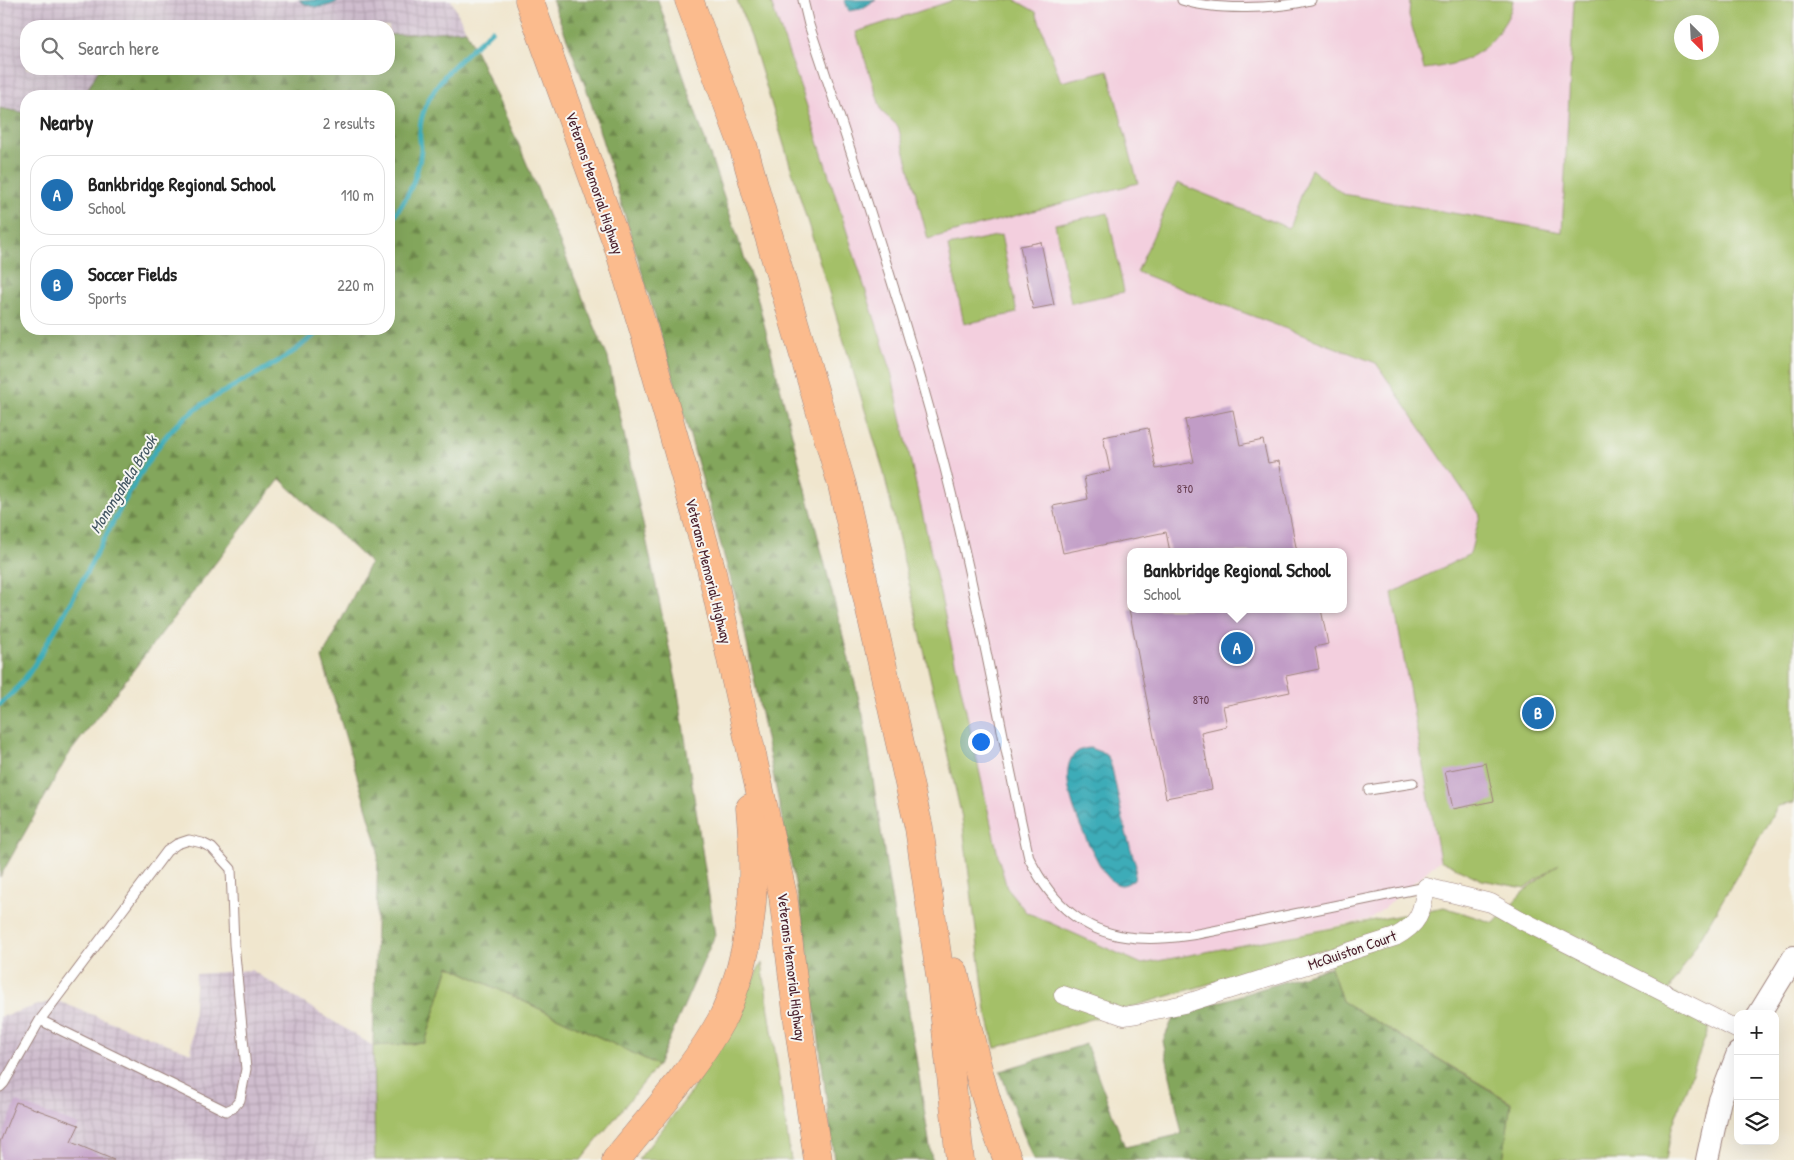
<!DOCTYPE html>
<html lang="en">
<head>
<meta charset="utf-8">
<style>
	:root { --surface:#fff; --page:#f6f6f6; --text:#222; --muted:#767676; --line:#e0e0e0; --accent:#1f6fb2 }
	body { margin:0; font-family:"Patrick Hand",sans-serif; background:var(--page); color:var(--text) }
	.controls { position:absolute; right:15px; bottom:15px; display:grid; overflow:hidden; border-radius:10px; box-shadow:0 5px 20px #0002 }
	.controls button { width:45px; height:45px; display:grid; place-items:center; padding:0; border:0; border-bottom:1px solid var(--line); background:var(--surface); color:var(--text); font:25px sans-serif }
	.compass { position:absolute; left:1674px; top:15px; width:45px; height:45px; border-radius:50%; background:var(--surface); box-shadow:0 5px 20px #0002; rotate:156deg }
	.you { position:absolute; left:980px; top:741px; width:18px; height:18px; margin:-12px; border:4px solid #fff; border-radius:50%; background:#1a73e8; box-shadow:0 0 0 8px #1a73e833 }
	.badge { display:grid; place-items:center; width:32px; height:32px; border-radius:50%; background:var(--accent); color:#fff; font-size:16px; font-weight:700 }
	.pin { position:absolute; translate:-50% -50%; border:2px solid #fff; box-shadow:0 1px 5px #0006 }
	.popup { position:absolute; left:1127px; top:548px; width:220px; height:65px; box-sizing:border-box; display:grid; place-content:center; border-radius:10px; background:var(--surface); filter:drop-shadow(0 1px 4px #0005); font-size:16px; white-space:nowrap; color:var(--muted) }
	.popup b { font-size:19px; color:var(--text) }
	.popup::after { content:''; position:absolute; left:50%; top:100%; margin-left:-10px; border:10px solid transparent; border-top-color:var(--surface) }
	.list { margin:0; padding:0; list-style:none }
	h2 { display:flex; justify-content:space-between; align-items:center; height:65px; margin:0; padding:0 20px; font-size:21px }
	h2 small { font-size:16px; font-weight:400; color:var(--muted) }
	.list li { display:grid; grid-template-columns:32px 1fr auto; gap:15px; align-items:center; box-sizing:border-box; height:80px; margin:0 10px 10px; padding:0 10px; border:1px solid var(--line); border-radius:20px }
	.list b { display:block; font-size:19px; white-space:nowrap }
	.list p { margin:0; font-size:16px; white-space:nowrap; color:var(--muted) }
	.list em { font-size:16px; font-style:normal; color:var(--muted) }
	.icon { flex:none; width:28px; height:28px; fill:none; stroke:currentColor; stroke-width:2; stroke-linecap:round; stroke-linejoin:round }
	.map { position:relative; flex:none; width:1794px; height:1160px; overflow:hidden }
	.search { position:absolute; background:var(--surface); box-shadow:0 5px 20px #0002; left:20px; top:20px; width:375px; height:55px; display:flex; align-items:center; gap:12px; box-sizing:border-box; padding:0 18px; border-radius:20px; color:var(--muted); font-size:19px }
	.panel { position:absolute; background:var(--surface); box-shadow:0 5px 20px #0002; left:20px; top:90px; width:375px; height:245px; border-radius:20px }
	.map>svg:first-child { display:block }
	.built { fill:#f3cfde; fill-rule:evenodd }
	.industrial { fill:url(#industrial-grid) }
	.grass { fill:#a4c067; stroke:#777049; fill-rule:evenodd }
	.forest { fill:url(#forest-firs); stroke:#666244 }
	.water { fill:url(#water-waves); stroke:#436672 }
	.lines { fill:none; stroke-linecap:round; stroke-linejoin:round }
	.stream { stroke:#3cacb8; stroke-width:5 }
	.building { fill:#c19cc6 }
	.service-casing { stroke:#9d827c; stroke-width:11 }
	.minor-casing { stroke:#9d827c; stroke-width:19 }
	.tertiary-casing { stroke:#9d827c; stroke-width:24 }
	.motorway-casing { stroke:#9d827c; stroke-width:29 }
	.service { stroke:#fff; stroke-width:9 }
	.minor { stroke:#fff; stroke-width:18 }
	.tertiary { stroke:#fff; stroke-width:22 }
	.motorway { stroke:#fbbb8d; stroke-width:28 }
	.labels { text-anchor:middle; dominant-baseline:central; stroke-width:4; stroke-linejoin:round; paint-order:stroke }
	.number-label { font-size:12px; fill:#683e52 }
	.street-label { font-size:15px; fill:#4a1f2b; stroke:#f6f6f2 }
	.water-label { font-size:16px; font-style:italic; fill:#445763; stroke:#f6f6f2 }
</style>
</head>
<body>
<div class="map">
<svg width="1794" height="1160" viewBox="0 0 1794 1160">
	<defs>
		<pattern id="industrial-grid" width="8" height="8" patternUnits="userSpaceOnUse" patternTransform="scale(1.25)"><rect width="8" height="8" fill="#cfbdce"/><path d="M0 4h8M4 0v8" fill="none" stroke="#b3a2b1"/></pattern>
		<pattern id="forest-firs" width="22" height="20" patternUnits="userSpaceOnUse" patternTransform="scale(1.25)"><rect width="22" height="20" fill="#83a65c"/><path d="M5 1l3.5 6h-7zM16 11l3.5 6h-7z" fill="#6d874c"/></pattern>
		<pattern id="water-waves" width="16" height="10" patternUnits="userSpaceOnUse" patternTransform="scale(1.25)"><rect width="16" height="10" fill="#3cacb8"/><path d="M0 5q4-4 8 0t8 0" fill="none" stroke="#348b96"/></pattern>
	</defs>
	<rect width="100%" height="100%" fill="#f6f6f2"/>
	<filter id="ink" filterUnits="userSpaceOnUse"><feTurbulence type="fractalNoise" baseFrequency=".02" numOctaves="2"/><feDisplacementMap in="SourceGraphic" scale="10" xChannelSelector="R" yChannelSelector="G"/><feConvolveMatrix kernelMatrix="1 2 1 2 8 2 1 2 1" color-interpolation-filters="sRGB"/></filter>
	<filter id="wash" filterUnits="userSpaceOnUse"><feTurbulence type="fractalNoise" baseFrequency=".0096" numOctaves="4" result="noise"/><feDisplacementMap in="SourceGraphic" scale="20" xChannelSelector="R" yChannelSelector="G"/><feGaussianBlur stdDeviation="1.12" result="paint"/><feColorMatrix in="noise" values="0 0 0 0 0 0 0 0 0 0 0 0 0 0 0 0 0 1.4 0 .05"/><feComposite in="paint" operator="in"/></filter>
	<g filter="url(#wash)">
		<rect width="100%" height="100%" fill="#f0e6ce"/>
		<path class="built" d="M770,0H1574L1563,232L1343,194L1311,170L1289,228L1137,272L1376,363L1480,515L1470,554L1392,593L1440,860L1371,919L1142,964L1026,912L1007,888L999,860L890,367L803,94ZM1131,552H1343V609H1131Z"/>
		<g class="industrial">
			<path d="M0,0H451L466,30L389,35V26H26V69H99L84,96H26V113L0,108Z"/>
			<path d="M251,970L373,1046L375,1160H0V1017L55,1000L191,1053L196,974Z"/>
		</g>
		<g class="grass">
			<path d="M737,0H770L803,94L890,367L999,860L1007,888L1026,912L1142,964L1444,907L1494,923L1523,892L1559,864L1525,888L1482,880L1440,860L1392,593L1470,554L1480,515L1376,363L1137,272L1177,183L1289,228L1311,169L1343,194L1562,232L1574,0H1794V803L1778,806L1669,991L1714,1014L1672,1127L1666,1160H1503L1511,1102L1342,1001L1325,949L995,1048L986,1011L962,818L883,469L751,37ZM1682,22H1712V52H1682Z"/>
			<path d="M954,0H1015L1036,12L1061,82L1108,70L1138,183L928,239L898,126L882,112L856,32Z"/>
			<path d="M1410,0H1513C1512,9 1508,18 1503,25C1484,57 1459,65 1424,69L1409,16Z"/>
			<path d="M1108,213L1124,292L1071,303L1055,224Z"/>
			<path d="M1001,235L1017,313L964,324L948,246Z"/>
			<path d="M762,963L791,1160H638L690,1094Z"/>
			<path d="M449,966L658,1065L581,1160H375L373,1046L425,1043Z"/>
		</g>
		<g class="forest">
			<path d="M552,0H658L756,292L863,715L932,1160H834L806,938L742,619L672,373L589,96Z"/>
			<path d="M466,30L519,145L608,358L677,685L715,935L658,1065L449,966L425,1043L373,1046L378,847L322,658L370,563L280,479L69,754L0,877V108L26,113V329H389V96H84L99,69H389V35Z"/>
			<path d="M1331,967L1342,1001L1511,1103L1503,1160H1033L1000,1071L1086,1044L1125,1147L1182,1134L1163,1041L1174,1016Z"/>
		</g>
		<g class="water">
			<path d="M299,0H340C326,9 312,10 299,0Z"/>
			<path d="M844,0H876L861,9L849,11Z"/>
			<path d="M1090,748L1103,753L1108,757L1112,768L1125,829L1136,866L1134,879C1129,883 1123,887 1117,884C1105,879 1098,861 1092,850C1080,829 1045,751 1090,748Z"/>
		</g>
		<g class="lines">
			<g class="stream">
				<path d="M389,223C406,201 418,179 421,150C421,144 419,137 420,131C420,124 422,115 425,108C437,76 468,53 492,30"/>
				<path d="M0,704C24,685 35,664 50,638C80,589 103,537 132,488C143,469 154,450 168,434C200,396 261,377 301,346C307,340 315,336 321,329"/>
			</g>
		</g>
		<g id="blocks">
			<g class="building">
				<path d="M1041,242L1054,305L1033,309L1020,246Z"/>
				<path d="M1233,410L1240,445L1263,440L1268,463L1279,461L1297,552H1170L1166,532L1063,553L1053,506L1088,499L1084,477L1110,471L1103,437L1148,428L1156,469L1194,462L1185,420Z"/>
				<path d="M1129,609H1321L1328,644L1315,647L1319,669L1286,676L1290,692L1223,706L1227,726L1201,732L1212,789L1166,798Z"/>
				<path d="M1486,763L1494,801L1453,809L1445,771Z"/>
				<path d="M16,1102L79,1125L71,1142L114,1160H0V1142Z"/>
			</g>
		</g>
	</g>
	<g filter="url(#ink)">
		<use href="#blocks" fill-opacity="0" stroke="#9d827c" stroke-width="1"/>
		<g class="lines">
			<g class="service-casing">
				<g id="service">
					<path d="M803,0L809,25C854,159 898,294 935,430C973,571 997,715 1029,858C1083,968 1172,940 1270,919C1322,908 1374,898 1426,887"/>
					<path d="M1182,0C1216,11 1277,9 1311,0"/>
					<path d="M1369,790L1413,783"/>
					<path d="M0,1087L4,1083L40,1020L167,851L177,844L189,840L202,843L212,848L231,869L234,944L246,1069L240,1100L233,1108L226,1111L40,1020"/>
				</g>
			</g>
			<g class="minor-casing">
				<path id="minor" d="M1063,995L1124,1016L1137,1014L1184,1004L1395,937C1419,924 1422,913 1426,887L1491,903L1521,920L1738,1030"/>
			</g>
			<g class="tertiary-casing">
				<g id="tertiary">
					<path d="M1759,1014L1794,957"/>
					<path d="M1707,1160L1720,1100L1738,1053"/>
				</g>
			</g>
			<g class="motorway-casing">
				<g id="motorway">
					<path d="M529,0L618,246L646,338L711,568L783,896L799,1029L818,1160"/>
					<path d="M689,0L743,145L758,199L842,485L919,828L941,982L960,1160"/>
					<path d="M954,972C970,1033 983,1103 1008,1160"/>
					<path d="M616,1160C653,1114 695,1069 723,1017C727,1009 730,1000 733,992C755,933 756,870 750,808"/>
				</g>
			</g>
			<use href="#service" class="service"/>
			<use href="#minor" class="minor"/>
			<use href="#tertiary" class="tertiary"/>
			<use href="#motorway" class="motorway"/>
		</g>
	</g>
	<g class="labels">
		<g class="number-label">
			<text x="1185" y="488">870</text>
			<text x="1201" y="699">870</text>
		</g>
		<g class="street-label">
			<text transform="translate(595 183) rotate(71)">Veterans Memorial Highway</text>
			<text transform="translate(709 571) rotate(76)">Veterans Memorial Highway</text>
			<text transform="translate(1352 950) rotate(-19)">McQuiston Court</text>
			<text transform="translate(792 967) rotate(83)">Veterans Memorial Highway</text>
		</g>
		<g class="water-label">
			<text transform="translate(123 484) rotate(-58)">Monongahela Brook</text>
		</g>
	</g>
</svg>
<div class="controls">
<button>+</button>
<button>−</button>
<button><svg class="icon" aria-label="layers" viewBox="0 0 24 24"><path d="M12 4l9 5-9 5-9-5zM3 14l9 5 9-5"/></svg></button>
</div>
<svg class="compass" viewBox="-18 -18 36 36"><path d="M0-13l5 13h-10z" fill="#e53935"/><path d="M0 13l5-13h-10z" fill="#767676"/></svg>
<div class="you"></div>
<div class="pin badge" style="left:1237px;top:648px">A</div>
<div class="popup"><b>Bankbridge Regional School</b>School</div>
<div class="pin badge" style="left:1538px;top:713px">B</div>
<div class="search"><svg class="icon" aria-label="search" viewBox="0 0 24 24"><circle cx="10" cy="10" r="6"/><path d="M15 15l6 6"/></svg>Search here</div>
<section class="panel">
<h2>Nearby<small>2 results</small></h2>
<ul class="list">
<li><span class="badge">A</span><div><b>Bankbridge Regional School</b><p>School</p></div><em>110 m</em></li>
<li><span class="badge">B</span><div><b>Soccer Fields</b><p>Sports</p></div><em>220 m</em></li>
</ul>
</section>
</div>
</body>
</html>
